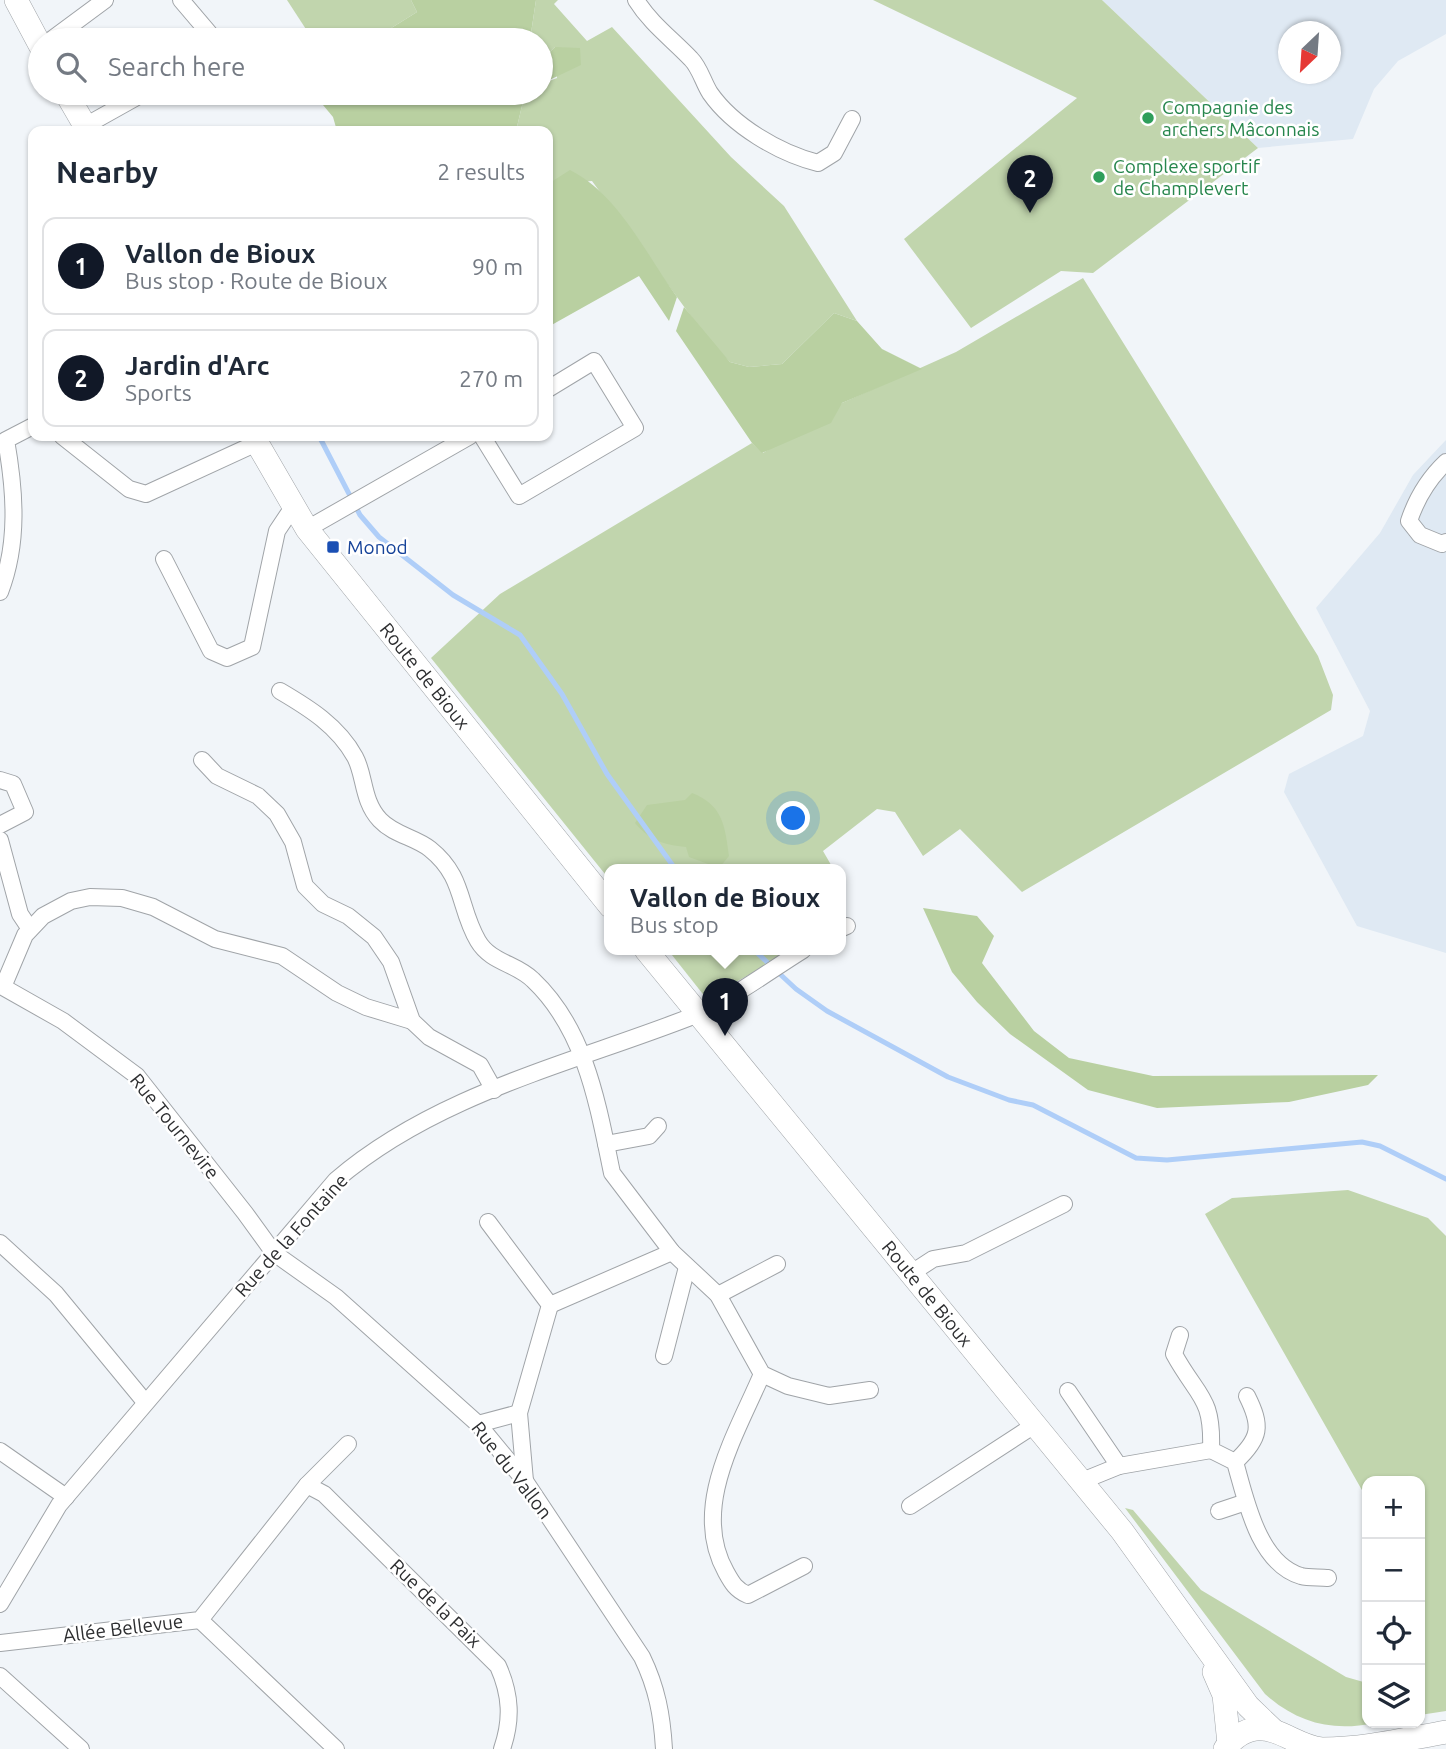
<!DOCTYPE html>
<html lang="en">
<head>
<meta charset="utf-8">
<style>
	:root { --surface:#fff; --page:#f2f2f3; --text:#1f2937; --muted:#747a83; --line:#e0e1e3; --accent:#111827 }
	body { margin:0; font-family:Ubuntu,sans-serif; background:var(--page); color:var(--text) }
	.controls { position:absolute; right:21px; bottom:21px; display:grid; overflow:hidden; border-radius:14px; box-shadow:0 2px 5px #0004 }
	.controls button { width:63px; height:63px; display:grid; place-items:center; padding:0; border:0; border-bottom:2px solid var(--line); background:var(--surface); color:var(--text); font:35px sans-serif }
	.compass { position:absolute; left:1278px; top:21px; width:63px; height:63px; border-radius:50%; background:var(--surface); box-shadow:0 2px 5px #0004; rotate:205deg }
	.you { position:absolute; left:794px; top:819px; width:24px; height:24px; margin:-18px; border:5px solid #fff; border-radius:50%; background:#1a73e8; box-shadow:0 0 0 10px #1a73e833 }
	.badge { display:grid; place-items:center; width:46px; height:46px; border-radius:50%; background:var(--accent); color:#fff; font-size:23px; font-weight:700 }
	.pin { position:absolute; translate:-50% -58px; filter:drop-shadow(0 2px 4px #0008) }
	.pin::after { content:''; position:absolute; top:37px; width:24px; height:21px; background:inherit; clip-path:polygon(0 0,100% 0,50% 100%) }
	.popup { position:absolute; left:604px; top:864px; width:242px; height:91px; box-sizing:border-box; display:grid; place-content:center; border-radius:14px; background:var(--surface); filter:drop-shadow(0 2px 5px #0005); font-size:23px; white-space:nowrap; color:var(--muted) }
	.popup b { font-size:26px; color:var(--text) }
	.popup::after { content:''; position:absolute; left:50%; top:100%; margin-left:-14px; border:14px solid transparent; border-top-color:var(--surface) }
	.list { margin:0; padding:0; list-style:none }
	h2 { display:flex; justify-content:space-between; align-items:center; height:91px; margin:0; padding:0 28px; font-size:30px }
	h2 small { font-size:23px; font-weight:400; color:var(--muted) }
	.list li { display:grid; grid-template-columns:46px 1fr auto; gap:21px; align-items:center; box-sizing:border-box; height:98px; margin:0 14px 14px; padding:0 14px; border:2px solid var(--line); border-radius:14px }
	.list b { display:block; font-size:26px; white-space:nowrap }
	.list p { margin:0; font-size:23px; white-space:nowrap; color:var(--muted) }
	.list em { font-size:23px; font-style:normal; color:var(--muted) }
	.icon { flex:none; width:38px; height:38px; fill:none; stroke:currentColor; stroke-width:2; stroke-linecap:round; stroke-linejoin:round }
	.map { position:relative; flex:none; width:1446px; height:1749px; overflow:hidden }
	.search { position:absolute; background:var(--surface); box-shadow:0 2px 5px #0004; left:28px; top:28px; width:525px; height:77px; display:flex; align-items:center; gap:18px; box-sizing:border-box; padding:0 24px; border-radius:38px; color:var(--muted); font-size:26px }
	.panel { position:absolute; background:var(--surface); box-shadow:0 2px 5px #0004; left:28px; top:126px; width:525px; height:315px; border-radius:14px }
	.map>svg:first-child { display:block }
	.built { fill:#dfe9f3; fill-rule:evenodd }
	.green { fill:#c1d5ad }
	.forest { fill:#b9d0a1 }
	.lines { fill:none; stroke-linecap:round; stroke-linejoin:round }
	.stream { stroke:#afcef8; stroke-width:5 }
	.street-casing { stroke:#a0a4a8; stroke-width:18 }
	.secondary-casing { stroke:#a0a4a8; stroke-width:24 }
	.street { stroke:#fff; stroke-width:16 }
	.secondary { stroke:#fff; stroke-width:23 }
	.leisure-dot { fill:#2e9e5b; stroke:#fff; stroke-width:2.5 }
	.transit-dot { fill:#1a4fb4; stroke:#fff; stroke-width:2.5 }
	.labels { text-anchor:middle; dominant-baseline:central; stroke-width:5; stroke-linejoin:round; paint-order:stroke }
	.leisure-label { font-size:19px; fill:#27864d; stroke:#fff; text-anchor:start }
	.transit-label { font-size:19px; fill:#164399; stroke:#fff; text-anchor:start }
	.street-label { font-size:19px; fill:#2d2e30; stroke:#fff }
</style>
</head>
<body>
<div class="map">
<svg width="1446" height="1749" viewBox="0 0 1446 1749">
	<rect width="100%" height="100%" fill="#f1f5f9"/>
	<g class="built">
		<path d="M1102,0H1446V34L1398,61L1374,89L1353,139L1258,148ZM1288,32H1330V74H1288Z"/>
		<path d="M1446,440V953L1357,926L1284,792L1289,774L1363,736L1370,711L1316,608L1380,533L1413,475Z"/>
	</g>
	<g class="green">
		<path d="M287,0H411L417,12L372,40H313Z"/>
		<path d="M536,0H558L554,4L587,41L612,27L731,157L784,206L857,321L834,313L782,364L749,367L730,362L707,338L592,181L548,184V131H516L525,93H541V84L557,78L555,47L541,61V40H530Z"/>
		<path d="M873,0H1102L1258,148L1093,273L1061,271L971,328L904,239L1077,98Z"/>
		<path d="M1083,278L1318,656L1333,695L1331,710L1022,892L960,829L923,856L895,812L877,809L823,851L834,870H610L609,879L431,658L500,594L752,443L763,453L842,403L956,352Z"/>
		<path d="M668,950H795L706,998Z"/>
		<path d="M1348,1190L1428,1218L1446,1236V1711L1420,1715V1481H1367V1499L1205,1214L1232,1198Z"/>
		<path d="M1125,1508L1133,1510L1201,1590L1346,1677L1367,1683V1723H1374C1333,1732 1297,1723 1265,1694Z"/>
	</g>
	<g class="forest">
		<path d="M411,0H536L530,40H372L417,12Z"/>
		<path d="M555,47L580,48L581,65L541,84V61Z"/>
		<path d="M313,93H525L516,131H337L333,117Z"/>
		<path d="M570,170C618,194 646,254 677,297L669,321L639,276L548,327V184Z"/>
		<path d="M684,307L730,362L749,367L782,364L834,313L857,321L882,349L922,369L842,403L831,423L762,453L752,443L676,331Z"/>
		<path d="M692,793C723,805 725,826 729,856L719,868L689,857L686,847C664,845 649,840 635,823L647,805L685,800Z"/>
		<path d="M923,908L977,916L994,936L982,963L1034,1031L1069,1058L1153,1076L1378,1075L1368,1085L1289,1102L1157,1108L1088,1090L1010,1034L977,1002L952,972Z"/>
	</g>
	<g class="lines">
		<g class="stream">
			<path d="M319,436L360,515L379,537L453,595L520,635L562,694L607,774L676,870"/>
			<path d="M754,950L796,989L827,1011L948,1077L1009,1100L1033,1105L1136,1158L1167,1160L1362,1142L1380,1146L1446,1179"/>
		</g>
		<g class="street-casing">
			<g id="street">
				<path d="M181,0L215,40"/>
				<path d="M636,0C651,24 672,39 691,59C700,68 703,82 710,93C733,126 779,153 818,163L834,153L852,119"/>
				<path d="M51,40L105,0"/>
				<path d="M85,126L144,93"/>
				<path d="M62,436L129,489L146,494L257,443"/>
				<path d="M482,436L519,496L635,428L594,361L548,389"/>
				<path d="M1446,462C1428,479 1417,497 1409,521L1420,535L1442,544L1446,542"/>
				<path d="M307,529L470,436"/>
				<path d="M164,559L211,651L227,658L252,647L277,531L293,507"/>
				<path d="M0,592C19,543 15,491 6,440L33,426"/>
				<path d="M280,691C309,708 338,726 355,757C365,775 362,801 380,820C394,835 415,837 430,849C465,877 458,907 478,941C491,963 516,963 533,980C586,1030 598,1106 612,1173L672,1252L718,1295L762,1374L788,1386L829,1396L870,1390"/>
				<path d="M202,760L217,776L258,796L277,814L293,842L305,886L323,904L348,916L374,937L391,962L412,1021L429,1037L480,1065L494,1090"/>
				<path d="M0,780L13,784L25,812L0,825"/>
				<path d="M0,840L20,914L30,929"/>
				<path d="M840,929L847,926"/>
				<path d="M412,1021L366,1007L337,993L282,956L215,939L153,907L122,898L90,897L71,901L43,916L25,935L3,987L63,1021L137,1076L245,1213L274,1253L336,1297L478,1424L525,1481L642,1657C657,1688 662,1715 664,1749"/>
				<path d="M606,1144L649,1136L658,1126"/>
				<path d="M488,1222L550,1305L519,1413L525,1481"/>
				<path d="M0,1243L56,1294L145,1402"/>
				<path d="M910,1274L933,1259L966,1253L1064,1204"/>
				<path d="M718,1295L777,1264"/>
				<path d="M550,1305L672,1252"/>
				<path d="M1180,1335L1174,1354C1198,1398 1213,1396 1211,1450L1235,1462C1246,1500 1258,1563 1301,1576C1309,1578 1320,1577 1328,1578"/>
				<path d="M664,1356L687,1267"/>
				<path d="M762,1374C736,1435 690,1508 726,1572C732,1583 736,1590 748,1595L804,1566"/>
				<path d="M1068,1391L1119,1466L1211,1450"/>
				<path d="M478,1424L519,1413"/>
				<path d="M0,1451L66,1497"/>
				<path d="M1235,1462C1261,1438 1262,1426 1247,1396"/>
				<path d="M1082,1481L1119,1466"/>
				<path d="M307,1485L324,1494L498,1666C511,1695 512,1720 502,1749"/>
				<path d="M910,1506L1036,1424"/>
				<path d="M1219,1511L1246,1502"/>
				<path d="M0,1604L59,1505L336,1180C435,1095 569,1064 688,1018C728,1002 766,973 803,950"/>
				<path d="M200,1620L336,1749"/>
				<path d="M0,1643L200,1620L307,1485L348,1444"/>
				<path d="M0,1676L81,1749"/>
			</g>
		</g>
		<g class="secondary-casing">
			<g id="secondary">
				<path d="M16,0L40,45"/>
				<path d="M66,93L88,131"/>
				<path id="s1" d="M253,436L307,529L610,906"/>
				<path id="s2" d="M646,950L1122,1531L1248,1706L1272,1729"/>
				<path d="M1214,1672L1224,1695L1229,1744"/>
				<path d="M1225,1749C1232,1739 1244,1730 1256,1729C1280,1727 1298,1747 1322,1749C1364,1749 1406,1739 1446,1732"/>
			</g>
		</g>
		<use href="#street" class="street"/>
		<use href="#secondary" class="secondary"/>
	</g>
	<g class="leisure-dot">
		<circle cx="1148" cy="118" r="7"/>
		<circle cx="1099" cy="177" r="7"/>
	</g>
	<rect class="transit-dot" x="326" y="540" width="14" height="14" rx="3.5"/>
	<g class="labels">
		<g class="leisure-label">
			<text x="1162" y="107">Compagnie des<tspan x="1162" dy="22">archers Mâconnais</tspan></text>
			<text x="1113" y="166">Complexe sportif<tspan x="1113" dy="22">de Champlevert</tspan></text>
		</g>
		<g class="transit-label">
			<text x="347" y="547">Monod</text>
		</g>
		<g class="street-label">
			<text stroke="none"><textPath href="#s1" startOffset="296">Route de Bioux</textPath></text>
			<text transform="translate(175 1126) rotate(51)">Rue Tournevire</text>
			<text transform="translate(291 1235) rotate(-48)">Rue de la Fontaine</text>
			<text stroke="none"><textPath href="#s2" startOffset="444">Route de Bioux</textPath></text>
			<text transform="translate(512 1470) rotate(52)">Rue du Vallon</text>
			<text transform="translate(436 1603) rotate(44)">Rue de la Paix</text>
			<text transform="translate(123 1628) rotate(-7)">Allée Bellevue</text>
		</g>
	</g>
</svg>
<div class="controls">
<button>+</button>
<button>−</button>
<button><svg class="icon" aria-label="locate" viewBox="0 0 24 24"><circle cx="12" cy="12" r="6"/><path d="M12 2v4M12 18v4M2 12h4M18 12h4"/></svg></button>
<button><svg class="icon" aria-label="layers" viewBox="0 0 24 24"><path d="M12 4l9 5-9 5-9-5zM3 14l9 5 9-5"/></svg></button>
</div>
<svg class="compass" viewBox="-18 -18 36 36"><path d="M0-13l5 13h-10z" fill="#e53935"/><path d="M0 13l5-13h-10z" fill="#747a83"/></svg>
<div class="you"></div>
<div class="pin badge" style="left:725px;top:1036px">1</div>
<div class="popup"><b>Vallon de Bioux</b>Bus stop</div>
<div class="pin badge" style="left:1030px;top:213px">2</div>
<div class="search"><svg class="icon" aria-label="search" viewBox="0 0 24 24"><circle cx="10" cy="10" r="6"/><path d="M15 15l6 6"/></svg>Search here</div>
<section class="panel">
<h2>Nearby<small>2 results</small></h2>
<ul class="list">
<li><span class="badge">1</span><div><b>Vallon de Bioux</b><p>Bus stop · Route de Bioux</p></div><em>90 m</em></li>
<li><span class="badge">2</span><div><b>Jardin d'Arc</b><p>Sports</p></div><em>270 m</em></li>
</ul>
</section>
</div>
</body>
</html>
